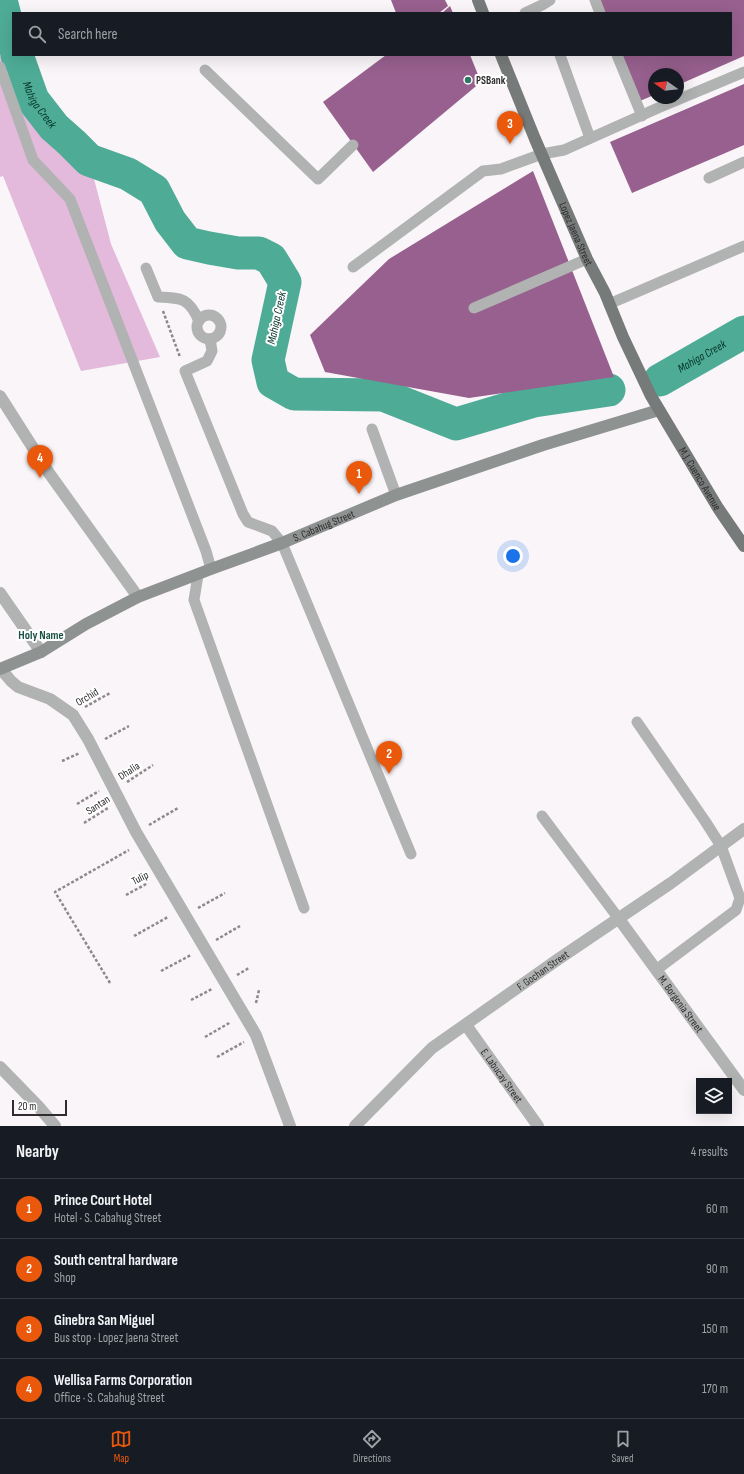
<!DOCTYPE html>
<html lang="en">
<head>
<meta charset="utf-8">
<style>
	:root { --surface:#171b24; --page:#20242c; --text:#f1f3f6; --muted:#9ea1a6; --line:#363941; --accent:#ea580c }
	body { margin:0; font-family:"Sofia Sans Condensed",sans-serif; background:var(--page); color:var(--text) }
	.controls { position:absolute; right:12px; bottom:12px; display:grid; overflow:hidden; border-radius:0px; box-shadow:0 4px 16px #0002 }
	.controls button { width:36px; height:36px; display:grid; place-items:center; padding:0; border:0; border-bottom:1px solid var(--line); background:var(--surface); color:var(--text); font:20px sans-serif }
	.compass { position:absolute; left:648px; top:68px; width:36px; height:36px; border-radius:50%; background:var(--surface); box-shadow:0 4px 16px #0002; rotate:284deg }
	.scale { position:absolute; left:12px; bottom:10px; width:55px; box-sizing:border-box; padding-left:4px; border:2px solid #2f2d2e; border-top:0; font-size:11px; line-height:14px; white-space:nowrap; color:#2f2d2e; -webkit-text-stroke:3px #fff; paint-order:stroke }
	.you { position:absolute; left:513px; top:556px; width:14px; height:14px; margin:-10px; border:3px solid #fff; border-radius:50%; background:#1a73e8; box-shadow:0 0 0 6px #1a73e833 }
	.badge { display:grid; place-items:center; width:26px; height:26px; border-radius:50%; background:var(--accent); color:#fff; font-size:13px; font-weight:700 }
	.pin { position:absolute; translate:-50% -33px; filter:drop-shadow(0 1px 2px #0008) }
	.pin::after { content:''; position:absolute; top:21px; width:14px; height:12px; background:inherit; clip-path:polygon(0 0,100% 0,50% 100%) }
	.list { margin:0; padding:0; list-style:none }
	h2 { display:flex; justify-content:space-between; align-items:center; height:52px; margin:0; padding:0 16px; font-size:17px }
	h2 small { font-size:13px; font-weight:400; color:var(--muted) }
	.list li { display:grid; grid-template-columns:26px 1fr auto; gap:12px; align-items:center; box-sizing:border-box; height:60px; padding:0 16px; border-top:1px solid var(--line) }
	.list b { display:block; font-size:15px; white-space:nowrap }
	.list p { margin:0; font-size:13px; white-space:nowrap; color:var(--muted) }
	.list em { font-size:13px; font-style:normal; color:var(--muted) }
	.icon { flex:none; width:22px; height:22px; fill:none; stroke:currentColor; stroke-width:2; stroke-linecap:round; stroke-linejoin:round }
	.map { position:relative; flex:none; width:744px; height:1126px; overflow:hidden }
	.search { position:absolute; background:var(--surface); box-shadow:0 4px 16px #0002; left:12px; right:12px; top:12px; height:44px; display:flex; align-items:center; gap:10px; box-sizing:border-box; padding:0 14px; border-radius:0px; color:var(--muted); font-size:15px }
	.sheet { height:292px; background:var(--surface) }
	nav { display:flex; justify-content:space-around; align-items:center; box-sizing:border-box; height:56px; border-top:1px solid var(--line); background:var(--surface); font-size:11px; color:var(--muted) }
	nav a { display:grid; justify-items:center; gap:2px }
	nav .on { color:var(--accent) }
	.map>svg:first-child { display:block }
	.green { fill:#e3badb }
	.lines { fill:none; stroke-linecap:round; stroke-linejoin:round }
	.river { stroke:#4eac96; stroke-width:33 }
	.building { fill:#97608e }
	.path { stroke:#8c888b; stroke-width:2.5; stroke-dasharray:3 2; stroke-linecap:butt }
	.lane { stroke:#b1b3b2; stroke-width:11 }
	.street { stroke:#b1b3b2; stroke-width:12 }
	.secondary { stroke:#8e9291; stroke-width:12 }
	.primary { stroke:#767b79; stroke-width:12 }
	.poi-dot { fill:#327465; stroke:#fff; stroke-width:1.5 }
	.labels { text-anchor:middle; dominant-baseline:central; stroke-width:4; stroke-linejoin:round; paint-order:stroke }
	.poi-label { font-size:11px; font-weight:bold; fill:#2f2d2e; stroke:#fff; text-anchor:start }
	.street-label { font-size:11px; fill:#2f2d2e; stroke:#fff }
	.water-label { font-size:12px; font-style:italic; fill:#06342b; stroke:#fff }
	.neighbourhood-label { font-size:12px; font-weight:bold; fill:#1c5246; stroke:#fff }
</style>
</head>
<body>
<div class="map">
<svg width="744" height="1126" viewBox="0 0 744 1126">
	<rect width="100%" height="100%" fill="#faf5f9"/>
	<path class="green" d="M0,20L37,131L61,139L93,175L111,244L160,357L81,371L3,176L0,177Z"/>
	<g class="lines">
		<g class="river">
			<path d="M1,0L8,28L13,44"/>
			<path id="s1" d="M17,55L33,100L54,127L72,143L89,160L128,174L154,190L170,221L187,243L209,248L238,253H259L271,259L285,282L268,360L273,382L294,394L383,395L456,424L534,401L609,390"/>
			<path id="s2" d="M660,380L744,332"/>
		</g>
	</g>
	<g class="building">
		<path d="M391,0H445L448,6L439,13H396Z"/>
		<path d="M598,0H744V56L678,85V74H654V95L640,101L621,55H731V13H603Z"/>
		<path d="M450,6L453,13H442Z"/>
		<path d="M386,55H470L481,82L373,172L323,102Z"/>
		<path d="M744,84V145L632,193L610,142Z"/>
		<path d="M533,171L614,377L469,398L325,372L310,335L389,259Z"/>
	</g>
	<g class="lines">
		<g class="path">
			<path d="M163,311L180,357"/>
			<path d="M85,707L110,693"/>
			<path d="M105,739L129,726"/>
			<path d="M62,761L80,753"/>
			<path d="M127,782L153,765"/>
			<path d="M77,804L99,791"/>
			<path d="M84,823L108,808"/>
			<path d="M149,825L178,808"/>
			<path d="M126,895L148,883"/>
			<path d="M198,908L225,893"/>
			<path d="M134,936L168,917"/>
			<path d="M216,940L240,926"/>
			<path d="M161,971L191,955"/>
			<path d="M237,975L249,968"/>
			<path d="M110,983L55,892L129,850"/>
			<path d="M191,1000L212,989"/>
			<path d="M256,1003L259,990"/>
			<path d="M205,1037L231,1022"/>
			<path d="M217,1057L244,1042"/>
		</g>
		<g class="lane">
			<path d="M595,0L600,13"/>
			<path d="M525,13L542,5L550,0"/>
			<path d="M560,55L590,138"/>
			<path d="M617,55L642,116"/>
			<path d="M0,67L33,160L70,199L206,551L211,569"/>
			<path d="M205,70L318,179L353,145"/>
			<path d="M709,178L744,162"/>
			<path d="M353,267L483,171L501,169L542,154L564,150L658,108L744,72"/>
			<path d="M146,268L158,297C182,298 189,298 199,321"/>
			<path d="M609,304L744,246"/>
			<path d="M474,308L587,259"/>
			<circle cx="209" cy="327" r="12"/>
			<path d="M210,339L212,351L207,361L185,371L243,514L248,522L272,531L282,543L411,854"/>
			<path d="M372,429L396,495"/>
			<path d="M198,575L194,600L304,908"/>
			<path d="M637,722L705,821L721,846L740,898L736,910L656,970"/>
			<path d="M542,816L619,919"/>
		</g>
		<g class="street">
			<path d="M0,396L49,473L138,597"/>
			<path d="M0,593L41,652"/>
			<path d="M1,669L11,681L18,687L50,699L73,715L88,739L136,832L256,1035L290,1126"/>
			<path id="s3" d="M619,919L744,1090"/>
			<path id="s4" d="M466,1025L538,1126"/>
			<path d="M0,1067L38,1106L55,1126"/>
			<path id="s5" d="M355,1126L432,1048L557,960L671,883L744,829"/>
		</g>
		<path class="secondary" id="s6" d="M0,669L41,652L86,624L138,597L211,569L282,543L396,495L543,445L659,410"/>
		<g class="primary">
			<path d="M478,0L483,13"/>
			<path id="s7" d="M501,55L535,139L587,259L605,293L623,337L651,396L718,508L744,546"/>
		</g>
	</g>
	<circle class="poi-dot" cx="468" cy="80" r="4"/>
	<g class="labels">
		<g class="poi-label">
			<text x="476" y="80">PSBank</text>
		</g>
		<g class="street-label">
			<text stroke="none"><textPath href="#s7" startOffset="194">Lopez Jaena Street</textPath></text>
			<text stroke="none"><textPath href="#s7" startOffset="469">M.J. Cuenco Avenue</textPath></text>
			<text stroke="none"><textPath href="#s6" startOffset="355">S. Cabahug Street</textPath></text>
			<text transform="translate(87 697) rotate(-31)">Orchid</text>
			<text transform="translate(129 771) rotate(-33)">Dhalia</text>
			<text transform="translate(98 805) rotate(-33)">Santan</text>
			<text transform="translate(140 878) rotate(-27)">Tulip</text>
			<text stroke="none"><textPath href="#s5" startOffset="245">F. Gochan Street</textPath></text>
			<text stroke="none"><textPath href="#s3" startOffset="105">M. Borgonia Street</textPath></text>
			<text stroke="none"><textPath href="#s4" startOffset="62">E. Labucay Street</textPath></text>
		</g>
		<g class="water-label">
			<text stroke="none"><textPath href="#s1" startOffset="55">Mahiga Creek</textPath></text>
			<text transform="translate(277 318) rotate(-78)">Mahiga Creek</text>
			<text stroke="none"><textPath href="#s2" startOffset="48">Mahiga Creek</textPath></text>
		</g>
		<g class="neighbourhood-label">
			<text x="41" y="635">Holy Name</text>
		</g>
	</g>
</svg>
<div class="controls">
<button><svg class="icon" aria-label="layers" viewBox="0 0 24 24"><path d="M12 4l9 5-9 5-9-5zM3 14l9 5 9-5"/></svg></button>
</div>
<svg class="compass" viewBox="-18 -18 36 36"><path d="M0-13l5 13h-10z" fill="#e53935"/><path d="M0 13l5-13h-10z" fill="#9ea1a6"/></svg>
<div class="scale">20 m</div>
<div class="you"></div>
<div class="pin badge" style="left:359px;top:494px">1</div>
<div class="pin badge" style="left:389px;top:774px">2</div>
<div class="pin badge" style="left:510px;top:144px">3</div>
<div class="pin badge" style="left:40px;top:478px">4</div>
<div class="search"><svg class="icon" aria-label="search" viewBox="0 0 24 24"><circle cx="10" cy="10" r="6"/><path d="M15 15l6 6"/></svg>Search here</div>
</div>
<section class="sheet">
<h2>Nearby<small>4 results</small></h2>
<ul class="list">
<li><span class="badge">1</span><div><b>Prince Court Hotel</b><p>Hotel · S. Cabahug Street</p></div><em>60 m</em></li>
<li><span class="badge">2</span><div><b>South central hardware</b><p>Shop</p></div><em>90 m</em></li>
<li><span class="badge">3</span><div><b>Ginebra San Miguel</b><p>Bus stop · Lopez Jaena Street</p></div><em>150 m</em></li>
<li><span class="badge">4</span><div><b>Wellisa Farms Corporation</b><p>Office · S. Cabahug Street</p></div><em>170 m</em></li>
</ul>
</section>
<nav>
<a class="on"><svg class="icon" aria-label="map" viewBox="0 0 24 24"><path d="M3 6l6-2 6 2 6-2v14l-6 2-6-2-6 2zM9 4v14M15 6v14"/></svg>Map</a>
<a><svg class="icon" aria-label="directions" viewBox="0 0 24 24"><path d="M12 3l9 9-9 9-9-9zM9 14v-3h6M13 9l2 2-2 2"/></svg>Directions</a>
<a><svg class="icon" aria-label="saved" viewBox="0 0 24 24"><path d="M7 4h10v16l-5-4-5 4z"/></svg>Saved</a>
</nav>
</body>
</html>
